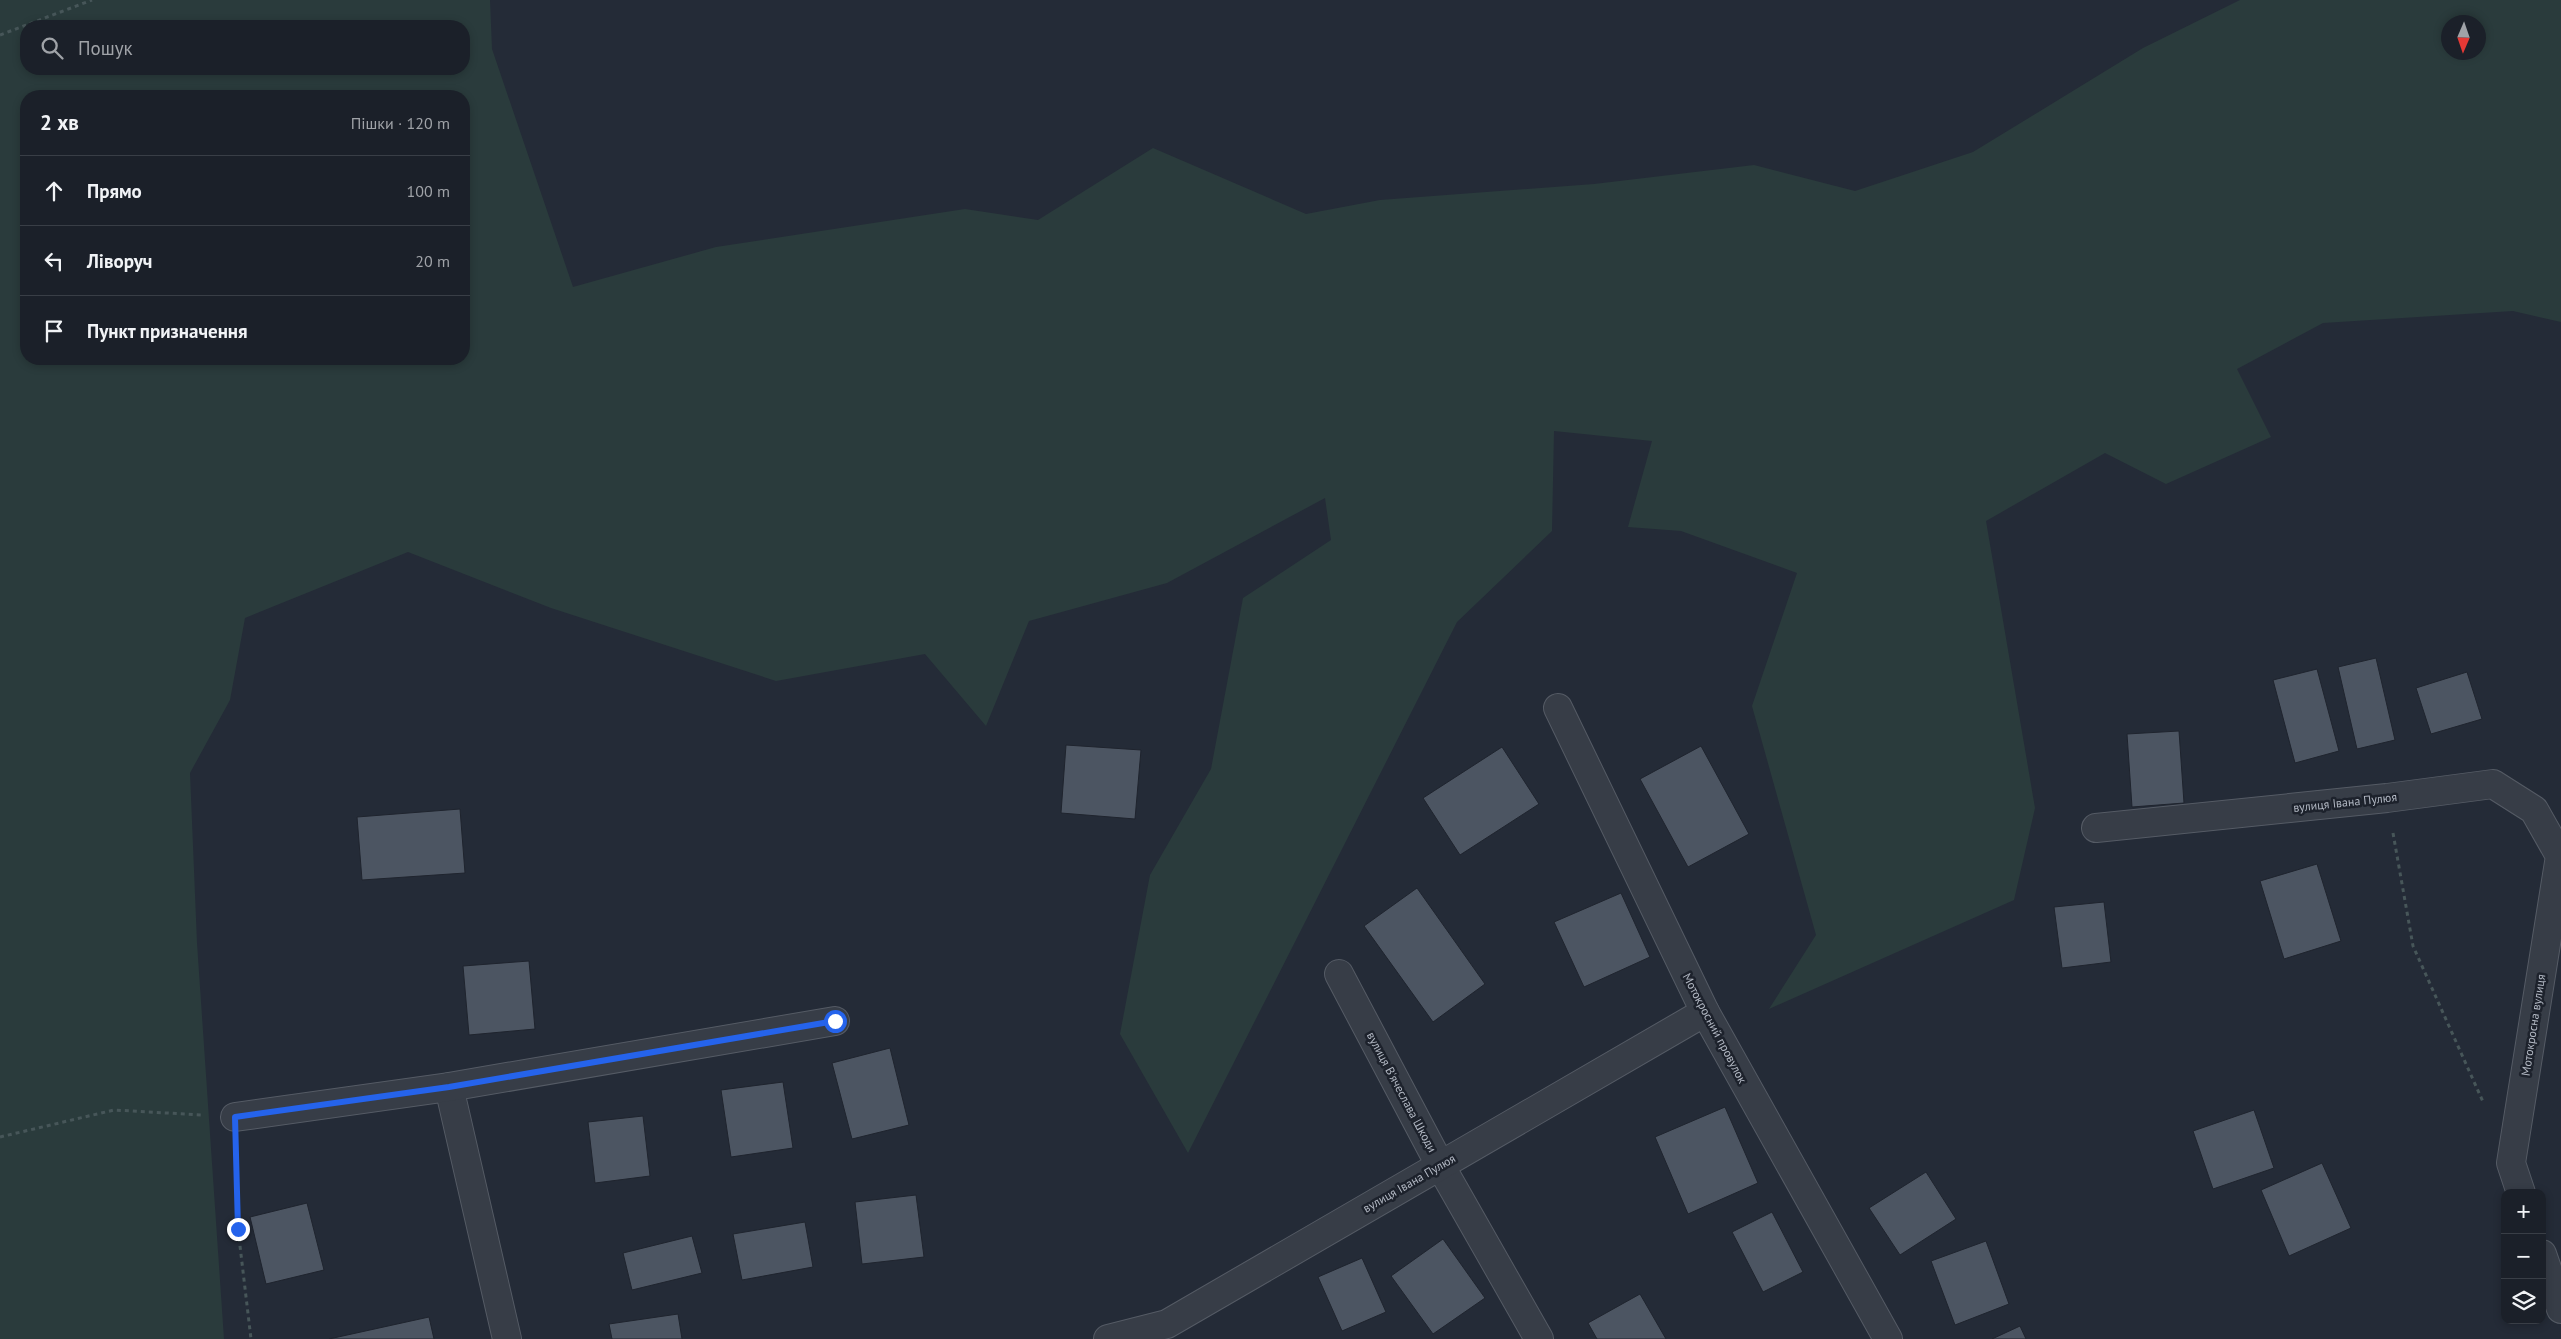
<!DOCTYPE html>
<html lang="uk">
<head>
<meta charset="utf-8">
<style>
	:root { --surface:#1b2029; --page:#242831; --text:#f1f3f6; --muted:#a0a3a8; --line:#393e46 }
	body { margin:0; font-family:"PT Sans",sans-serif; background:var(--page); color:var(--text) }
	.controls { position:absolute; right:15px; bottom:15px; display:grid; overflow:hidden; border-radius:10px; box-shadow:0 2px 8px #0003 }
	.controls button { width:45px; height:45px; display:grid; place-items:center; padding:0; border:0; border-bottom:1px solid var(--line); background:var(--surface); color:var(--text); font:25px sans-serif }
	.compass { position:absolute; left:2441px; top:15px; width:45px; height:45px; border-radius:50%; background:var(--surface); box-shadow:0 2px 8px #0003; rotate:182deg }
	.stop { position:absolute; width:15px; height:15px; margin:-11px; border:4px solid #2563eb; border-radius:50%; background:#fff }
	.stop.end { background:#2563eb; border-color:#fff; box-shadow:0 1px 5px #0008 }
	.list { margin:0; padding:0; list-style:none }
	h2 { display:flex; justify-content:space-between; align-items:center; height:65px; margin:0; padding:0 20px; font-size:21px }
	h2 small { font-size:16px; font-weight:400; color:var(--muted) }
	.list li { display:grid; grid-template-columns:32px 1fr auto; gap:15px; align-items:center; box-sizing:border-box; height:70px; padding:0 20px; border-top:1px solid var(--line) }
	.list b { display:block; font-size:19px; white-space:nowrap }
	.list em { font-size:16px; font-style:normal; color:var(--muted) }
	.icon { flex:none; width:28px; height:28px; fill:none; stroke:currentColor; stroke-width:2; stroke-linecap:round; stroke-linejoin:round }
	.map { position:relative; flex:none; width:2561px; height:1339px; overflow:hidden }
	.search { position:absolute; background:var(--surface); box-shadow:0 2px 8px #0003; left:20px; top:20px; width:450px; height:55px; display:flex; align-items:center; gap:12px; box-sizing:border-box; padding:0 18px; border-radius:20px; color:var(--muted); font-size:19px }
	.panel { position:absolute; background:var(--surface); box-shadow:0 2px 8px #0003; left:20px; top:90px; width:450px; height:275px; border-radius:20px }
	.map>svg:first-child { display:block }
	.green { fill:#2a3b3c; fill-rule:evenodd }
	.building { fill:#4c5562; stroke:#1f242e }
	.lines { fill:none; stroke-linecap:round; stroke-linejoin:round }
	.minor-casing { stroke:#555b65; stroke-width:30 }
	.path { stroke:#475659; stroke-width:3; stroke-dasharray:4 4; stroke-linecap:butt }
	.minor { stroke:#373d47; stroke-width:28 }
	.route { stroke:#2563eb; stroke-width:6 }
	.labels { text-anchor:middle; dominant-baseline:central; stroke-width:5; stroke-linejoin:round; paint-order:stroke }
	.street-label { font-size:12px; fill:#b2b8c3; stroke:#1d222c }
</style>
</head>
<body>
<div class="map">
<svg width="2561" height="1339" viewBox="0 0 2561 1339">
	<rect width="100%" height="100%" fill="#242b37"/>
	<path class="green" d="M0,0H490L492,49L573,287L716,247L965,209L1038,220L1153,148L1306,214L1380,200L1594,184L1754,165L1855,191L1973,152L2143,48L2240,0H2561V322L2513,311L2323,323L2237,369L2271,437L2166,484L2105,453L1986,521L2035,808L2014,900L1769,1009L1816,935L1752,706L1797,573L1681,531L1628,527L1652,441L1554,431L1552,531L1457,622L1188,1153L1120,1034L1150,875L1211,769L1243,598L1331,540L1325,498L1167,583L1029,621L986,726L925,654L776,681L551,608L408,552L245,618L230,700L190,773L197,943L224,1339H0ZM2448,22H2478V52H2448ZM26,26H464V69H26ZM26,96H464V359H26Z"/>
	<g class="building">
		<path d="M2376,658L2395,740L2357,749L2338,667Z"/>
		<path d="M2317,669L2339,751L2295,763L2273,680Z"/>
		<path d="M2467,672L2482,719L2431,734L2416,688Z"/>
		<path d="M2179,731L2184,803L2132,807L2127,734Z"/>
		<path d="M1066,745L1141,750L1135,819L1061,813Z"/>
		<path d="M1701,746L1749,834L1688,867L1640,779Z"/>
		<path d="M1502,747L1539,804L1460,855L1423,798Z"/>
		<path d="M460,809L465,873L362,880L357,817Z"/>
		<path d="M2317,864L2341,941L2284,959L2260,881Z"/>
		<path d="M1417,888L1485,984L1433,1022L1364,926Z"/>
		<path d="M1621,893L1650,957L1584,987L1554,922Z"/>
		<path d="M2104,902L2111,962L2062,968L2054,907Z"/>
		<path d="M529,961L535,1029L469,1035L463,966Z"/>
		<path d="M890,1048L909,1125L852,1139L832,1063Z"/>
		<path d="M783,1082L793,1148L731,1157L721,1090Z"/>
		<path d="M1725,1107L1758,1183L1688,1214L1655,1137Z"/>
		<path d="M2254,1110L2274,1168L2213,1189L2193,1131Z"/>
		<path d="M643,1116L650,1176L595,1183L588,1122Z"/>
		<path d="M2322,1163L2351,1228L2289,1256L2261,1190Z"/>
		<path d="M1926,1172L1956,1219L1900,1255L1869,1208Z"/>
		<path d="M916,1195L924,1257L862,1264L855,1202Z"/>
		<path d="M307,1203L324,1270L266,1284L250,1217Z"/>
		<path d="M1772,1212L1803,1272L1763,1292L1732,1232Z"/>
		<path d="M805,1222L813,1267L742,1280L733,1234Z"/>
		<path d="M692,1236L702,1273L632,1290L623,1253Z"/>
		<path d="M1443,1239L1485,1298L1433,1334L1391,1276Z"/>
		<path d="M1986,1241L2009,1304L1955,1325L1931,1261Z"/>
		<path d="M1362,1258L1386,1312L1342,1331L1318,1277Z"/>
		<path d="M1640,1294L1666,1339H1597L1588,1323Z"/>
		<path d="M678,1314L682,1339H612L609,1324Z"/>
		<path d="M429,1317L434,1339H329Z"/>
		<path d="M2020,1326L2026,1339H1992Z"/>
	</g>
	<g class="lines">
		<g class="minor-casing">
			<g id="minor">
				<path d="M1558,708L1705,1012L1888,1339"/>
				<path d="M2096,828L2387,798L2493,784L2534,810L2560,856L2511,1163L2521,1193"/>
				<path d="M1339,974L1440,1165L1539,1339"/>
				<path d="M449,1087L507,1339"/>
				<path d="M235,1117L449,1087L835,1021"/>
				<path d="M2542,1254L2561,1309"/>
				<path d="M1108,1339L1167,1324L1705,1012"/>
			</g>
		</g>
		<g class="path">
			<path d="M0,35L92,0"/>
			<path d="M2393,833L2413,946L2484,1104"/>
			<path d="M0,1137L114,1110L202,1115"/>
			<path d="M236,1150L238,1229L251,1339"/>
		</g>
		<use href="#minor" class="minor"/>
	</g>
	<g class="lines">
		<path class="route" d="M238,1229L235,1117L449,1087L835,1021"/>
	</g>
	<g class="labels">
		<g class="street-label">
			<text transform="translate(2345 802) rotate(-6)">вулиця Івана Пулюя</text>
			<text transform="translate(2533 1025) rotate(-81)">Мотокросна вулиця</text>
			<text transform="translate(1715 1028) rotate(62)">Мотокросний провулок</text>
			<text transform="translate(1402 1092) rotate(62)">вулиця В'ячеслава Шкоди</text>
			<text transform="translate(1409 1183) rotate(-30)">вулиця Івана Пулюя</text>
		</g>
	</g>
</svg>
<div class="controls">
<button>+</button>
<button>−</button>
<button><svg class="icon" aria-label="layers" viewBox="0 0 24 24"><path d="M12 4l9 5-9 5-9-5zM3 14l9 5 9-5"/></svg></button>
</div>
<svg class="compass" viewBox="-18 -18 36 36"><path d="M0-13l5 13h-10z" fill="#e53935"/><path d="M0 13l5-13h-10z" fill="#a0a3a8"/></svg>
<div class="stop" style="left:835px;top:1021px"></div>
<div class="stop end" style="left:238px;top:1229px"></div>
<div class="search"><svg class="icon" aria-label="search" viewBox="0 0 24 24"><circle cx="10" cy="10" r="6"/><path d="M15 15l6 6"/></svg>Пошук</div>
<section class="panel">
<h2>2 хв<small>Пішки · 120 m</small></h2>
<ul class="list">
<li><svg class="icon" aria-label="ahead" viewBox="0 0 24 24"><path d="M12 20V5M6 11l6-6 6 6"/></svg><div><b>Прямо</b></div><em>100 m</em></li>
<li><svg class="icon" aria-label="left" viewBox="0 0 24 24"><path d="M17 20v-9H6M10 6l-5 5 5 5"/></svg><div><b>Ліворуч</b></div><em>20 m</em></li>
<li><svg class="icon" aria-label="arrive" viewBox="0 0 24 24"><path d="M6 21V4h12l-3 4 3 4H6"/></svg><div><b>Пункт призначення</b></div></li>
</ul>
</section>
</div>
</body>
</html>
